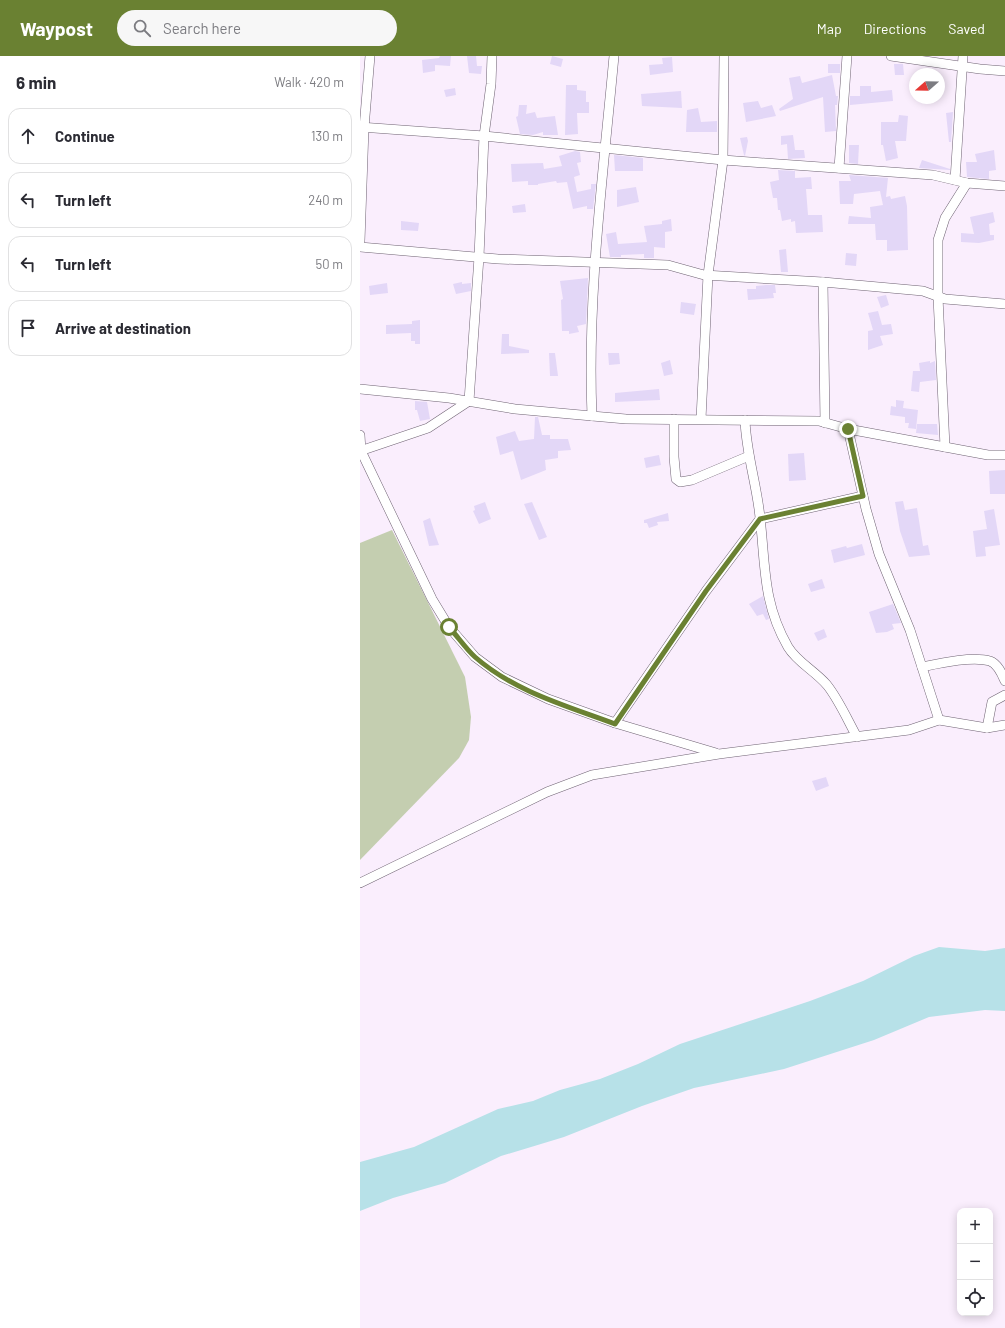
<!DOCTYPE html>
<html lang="en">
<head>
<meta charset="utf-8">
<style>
	:root { --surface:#fff; --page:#f7f7f7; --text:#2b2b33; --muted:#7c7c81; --line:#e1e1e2; --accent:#6a8132 }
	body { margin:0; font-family:Barlow,sans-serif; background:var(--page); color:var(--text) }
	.controls { position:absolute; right:12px; bottom:12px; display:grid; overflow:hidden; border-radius:8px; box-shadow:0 2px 10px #0003 }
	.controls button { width:36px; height:36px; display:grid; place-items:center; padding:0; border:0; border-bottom:1px solid var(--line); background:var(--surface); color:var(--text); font:20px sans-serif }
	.compass { position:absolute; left:549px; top:12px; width:36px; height:36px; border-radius:50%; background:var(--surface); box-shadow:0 2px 10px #0003; rotate:250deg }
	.stop { position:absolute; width:12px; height:12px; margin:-9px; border:3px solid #6a8132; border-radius:50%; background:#fff }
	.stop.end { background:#6a8132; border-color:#fff; box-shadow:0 1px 4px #0008 }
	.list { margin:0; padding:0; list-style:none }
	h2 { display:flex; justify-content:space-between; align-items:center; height:52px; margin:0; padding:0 16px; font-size:17px }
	h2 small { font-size:13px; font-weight:400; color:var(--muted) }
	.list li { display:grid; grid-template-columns:26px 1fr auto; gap:12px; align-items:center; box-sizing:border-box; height:56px; margin:0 8px 8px; padding:0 8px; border:1px solid var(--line); border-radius:12px }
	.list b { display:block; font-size:15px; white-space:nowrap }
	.list em { font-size:13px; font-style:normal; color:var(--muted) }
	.icon { flex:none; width:22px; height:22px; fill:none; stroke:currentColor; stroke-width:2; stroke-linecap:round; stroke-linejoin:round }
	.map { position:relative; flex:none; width:645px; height:1272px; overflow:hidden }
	header { display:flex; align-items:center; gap:24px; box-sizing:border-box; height:56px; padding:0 20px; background:var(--accent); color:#fff }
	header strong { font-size:19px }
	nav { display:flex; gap:22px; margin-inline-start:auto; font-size:14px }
	.search { width:280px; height:36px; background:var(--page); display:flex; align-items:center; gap:10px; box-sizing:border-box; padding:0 14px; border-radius:22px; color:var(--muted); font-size:15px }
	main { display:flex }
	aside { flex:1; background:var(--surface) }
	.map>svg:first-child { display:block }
	.green { fill:#c4ceb0 }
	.water { fill:#b7e1e8 }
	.building { fill:#e3d7f7 }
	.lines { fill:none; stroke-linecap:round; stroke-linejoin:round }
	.street-casing { stroke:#6f6373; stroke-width:10 }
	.street { stroke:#fff; stroke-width:9 }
	.route { stroke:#6a8132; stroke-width:5 }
</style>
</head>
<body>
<header>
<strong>Waypost</strong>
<div class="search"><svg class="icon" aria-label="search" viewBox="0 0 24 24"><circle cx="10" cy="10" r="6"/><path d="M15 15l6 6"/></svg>Search here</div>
<nav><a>Map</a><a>Directions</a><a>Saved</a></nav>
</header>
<main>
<aside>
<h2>6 min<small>Walk · 420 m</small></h2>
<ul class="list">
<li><svg class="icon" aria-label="ahead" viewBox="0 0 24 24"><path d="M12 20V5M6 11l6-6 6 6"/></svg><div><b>Continue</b></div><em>130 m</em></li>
<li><svg class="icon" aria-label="left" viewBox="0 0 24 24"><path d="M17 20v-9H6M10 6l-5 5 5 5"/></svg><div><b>Turn left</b></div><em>240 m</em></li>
<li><svg class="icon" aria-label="left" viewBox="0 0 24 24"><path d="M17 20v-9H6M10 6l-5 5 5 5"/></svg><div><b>Turn left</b></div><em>50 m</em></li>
<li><svg class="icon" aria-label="arrive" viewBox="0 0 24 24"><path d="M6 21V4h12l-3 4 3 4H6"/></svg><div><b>Arrive at destination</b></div></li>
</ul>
</aside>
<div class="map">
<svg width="645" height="1272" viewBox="0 0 645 1272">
	<rect width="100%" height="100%" fill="#faeefd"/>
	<path class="green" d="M32,474L105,621L111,661L109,684L99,702L0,804V487Z"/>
	<path class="water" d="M579,891L625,895L645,892V955L625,954L569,961L514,984L424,1013L334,1032L282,1050L204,1081L141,1100L85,1127L33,1142L0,1155V1106L54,1091L138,1053L173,1045L200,1034L240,1023L278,1008L320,988L450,945L503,925L554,900Z"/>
	<g class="building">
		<path d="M80,0H91L90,10L75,9V15L63,17L62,4L79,2Z"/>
		<path d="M107,0H116L117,10H122L121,18L109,17Z"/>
		<path d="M192,0L203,3L201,11L190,8Z"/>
		<path d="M312,1L313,16L290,19L289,9L303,8L302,2Z"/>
		<rect x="468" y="8" width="12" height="9"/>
		<path d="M534,8H543L544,19H535Z"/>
		<path d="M472,19L476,40H478L477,49H475L476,75L465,76L463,41L420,55L419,53L433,43L429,22L440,20L442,27Z"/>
		<path d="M206,29H217V34L226,35V46H229V57H217L218,78L206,79H205Z"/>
		<path d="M500,30H511V36L532,34L533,45L490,49V40H500Z"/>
		<path d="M95,32L96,39L86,41L84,34Z"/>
		<path d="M321,35L322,52L282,50L281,38Z"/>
		<path d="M398,45L401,52L412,49L416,60L386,66L383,47Z"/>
		<path d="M159,49H167L166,58L175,56L177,62L195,60L198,79H183V76L173,79L160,78L156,61L158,60Z"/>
		<path d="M338,52L341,66L357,65V76H326L327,54Z"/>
		<path d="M593,56L591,86H589L586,57Z"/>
		<path d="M539,59L548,60L546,85H535L538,102L526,105L523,89H521V66H538Z"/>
		<path d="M433,79L435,94H444L445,102L428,103L427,88L421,89V80Z"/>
		<path d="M387,81L388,85L385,100L384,99L380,82Z"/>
		<path d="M489,89H499L498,108L489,107Z"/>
		<path d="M634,94L636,114L629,115V123L607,121L606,106H617L615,98Z"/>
		<path d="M215,95L220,96L221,106L217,107L220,119L214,121L217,136L231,133V128H236L233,153H227V150L213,153L207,126L197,127L196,125L178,128V129H168V125L152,126L151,108L183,107L184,113L202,110L199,100Z"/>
		<path d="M254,99L283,102V115H255Z"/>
		<path d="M562,104L590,113V114L559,112Z"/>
		<path d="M418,114L435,115V122L451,121L452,133H446L448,159H462L463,176L436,177L435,165L431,166V163L422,165L420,154H418L417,142H413L410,126L419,124Z"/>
		<path d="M489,119L528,122L526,141L530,140L531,143L545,140L547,150L548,194L527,195V184H516L515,168H488L489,160L511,162L510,151L523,149L520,135L494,138L493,148H480L479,125H491Z"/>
		<path d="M276,131L279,146L257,151V134Z"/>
		<path d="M165,148L166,156L153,157L152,150Z"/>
		<path d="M633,156L635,166L629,168L630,179H634V184L619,187L601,186V177L614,178L610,161Z"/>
		<path d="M311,163L312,175L305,176V192L294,191V202H284V198L261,199V201H250L246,178L256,176L258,188L287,186L284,170L302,168V165Z"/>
		<path d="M41,165L59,167L58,175L41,174Z"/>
		<path d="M426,193L428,216H421L419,194Z"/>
		<path d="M486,197L497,198L496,210L485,209Z"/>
		<path d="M228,222L226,268L217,270L219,276L209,278V275H202L201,244L203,243L200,225Z"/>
		<path d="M102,226V228L111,227V235L96,238L93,228Z"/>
		<path d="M27,227L28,237L10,239L9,230Z"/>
		<path d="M406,229H415L416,237H413L414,242L388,244L387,233H396V230Z"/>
		<path d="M526,239L529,249L521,252L517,241Z"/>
		<path d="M321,246L336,248L334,259L320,257Z"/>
		<path d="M518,255L522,269L531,268L533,278L520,280L523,289L508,294V275L513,274L508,257Z"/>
		<path d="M60,264V288H55V285H51V277L26,278V269L52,268V265Z"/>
		<path d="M142,278H149V290L169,294V297L141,298Z"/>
		<path d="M189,297H195L198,320H190Z"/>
		<path d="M248,297H259L260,308L249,309Z"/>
		<path d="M310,304L313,318L304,320L301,307Z"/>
		<path d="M570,305V307L575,305L576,324L560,326L559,336L551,335L553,315H560L559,307Z"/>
		<path d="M299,333L300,344L255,346V337Z"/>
		<path d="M536,344L544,345L543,352L558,354L556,373L548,372L549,367H545V361L530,359L531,350L536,351Z"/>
		<path d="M55,345L67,346L70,363L60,365L57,354H55Z"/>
		<path d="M175,361H178L182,379H190V383H208L211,394L198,395V402L185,404L186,414L161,424L153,395L140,399L136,381L155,375L159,385L174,383Z"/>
		<path d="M557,368H577L578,379L556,377Z"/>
		<path d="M444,397L446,424L429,425L428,398Z"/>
		<path d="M299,399L301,409L286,412L284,402Z"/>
		<path d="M645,414V438H630L629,415Z"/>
		<path d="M543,445L545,454L557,452L563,490L568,489L570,499L549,501L540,475L535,446Z"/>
		<path d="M125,446L131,463L119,468L113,455L115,454L114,450Z"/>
		<path d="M172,446L187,481L179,484L164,448Z"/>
		<path d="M634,453L640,489L625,491L626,500L616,501L613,475L627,473L624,455Z"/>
		<path d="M308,457L309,465L297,466L298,469L289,472L287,467H284V464Z"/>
		<path d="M70,462L75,478L79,489L69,490L63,465Z"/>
		<path d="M502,488L505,499L474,507L471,494L486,490L487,492Z"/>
		<path d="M462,523L465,532L451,536L448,528Z"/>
		<path d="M403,540L409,563L406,564L403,558L397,560L389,548Z"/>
		<path d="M533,548L541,567L532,568L534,573L527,576L516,577L509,556Z"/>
		<path d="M464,573L467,581L458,585L454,577Z"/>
		<path d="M466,721L469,730L456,735L452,725Z"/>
	</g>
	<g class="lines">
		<g class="street-casing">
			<g id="street">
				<path d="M531,0L620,13L645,15"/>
				<path d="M0,71L124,80L363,104L573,119L607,127L645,130"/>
				<path d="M479,112L487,0"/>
				<path d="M595,124L603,0"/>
				<path d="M0,185L4,72L10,0"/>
				<path d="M0,191L138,203L308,209L344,219L463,226L563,235L585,243L645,248"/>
				<path d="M463,226L465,367"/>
				<path d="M0,333L89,342L155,353L232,360L266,363L459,365L488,373L628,399H645"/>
				<path d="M232,360C227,240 243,120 254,0"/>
				<path d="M314,363V401L316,423L320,426L332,424L389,400"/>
				<path d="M341,363L348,219L363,104L364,0"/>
				<path d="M385,364C386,394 395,423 399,453C406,505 401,544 428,591C437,606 455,615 467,629C479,644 488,665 497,681"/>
				<path d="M488,373L506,453L519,498L550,574L579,664"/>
				<path d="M0,379L1,395L72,543L89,571L115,601L142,621L188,643L255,667L356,697"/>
				<path d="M585,391L578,241V184L585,162L607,127"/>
				<path d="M0,395L68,372L109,345L119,201L124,80L131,28L132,0"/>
				<path d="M562,611C581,607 612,600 630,605C638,608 642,618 645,625"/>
				<path d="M255,667L346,535L400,463L503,440"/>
				<path d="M627,672L632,646L645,639"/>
				<path d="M0,827L187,736L232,719L359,698L549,674L579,664L627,672L645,669"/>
			</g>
		</g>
		<use href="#street" class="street"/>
	</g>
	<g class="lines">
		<path class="route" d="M89,571C98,581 106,593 115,601C155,636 207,650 255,668L346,535L400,463L503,440L488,373"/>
	</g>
</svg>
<div class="controls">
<button>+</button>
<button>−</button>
<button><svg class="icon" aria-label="locate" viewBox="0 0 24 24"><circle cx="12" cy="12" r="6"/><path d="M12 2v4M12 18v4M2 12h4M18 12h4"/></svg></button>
</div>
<svg class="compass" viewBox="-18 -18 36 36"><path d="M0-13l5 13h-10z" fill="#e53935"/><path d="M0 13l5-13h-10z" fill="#7c7c81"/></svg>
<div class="stop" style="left:89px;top:571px"></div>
<div class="stop end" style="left:488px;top:373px"></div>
</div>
</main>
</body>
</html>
